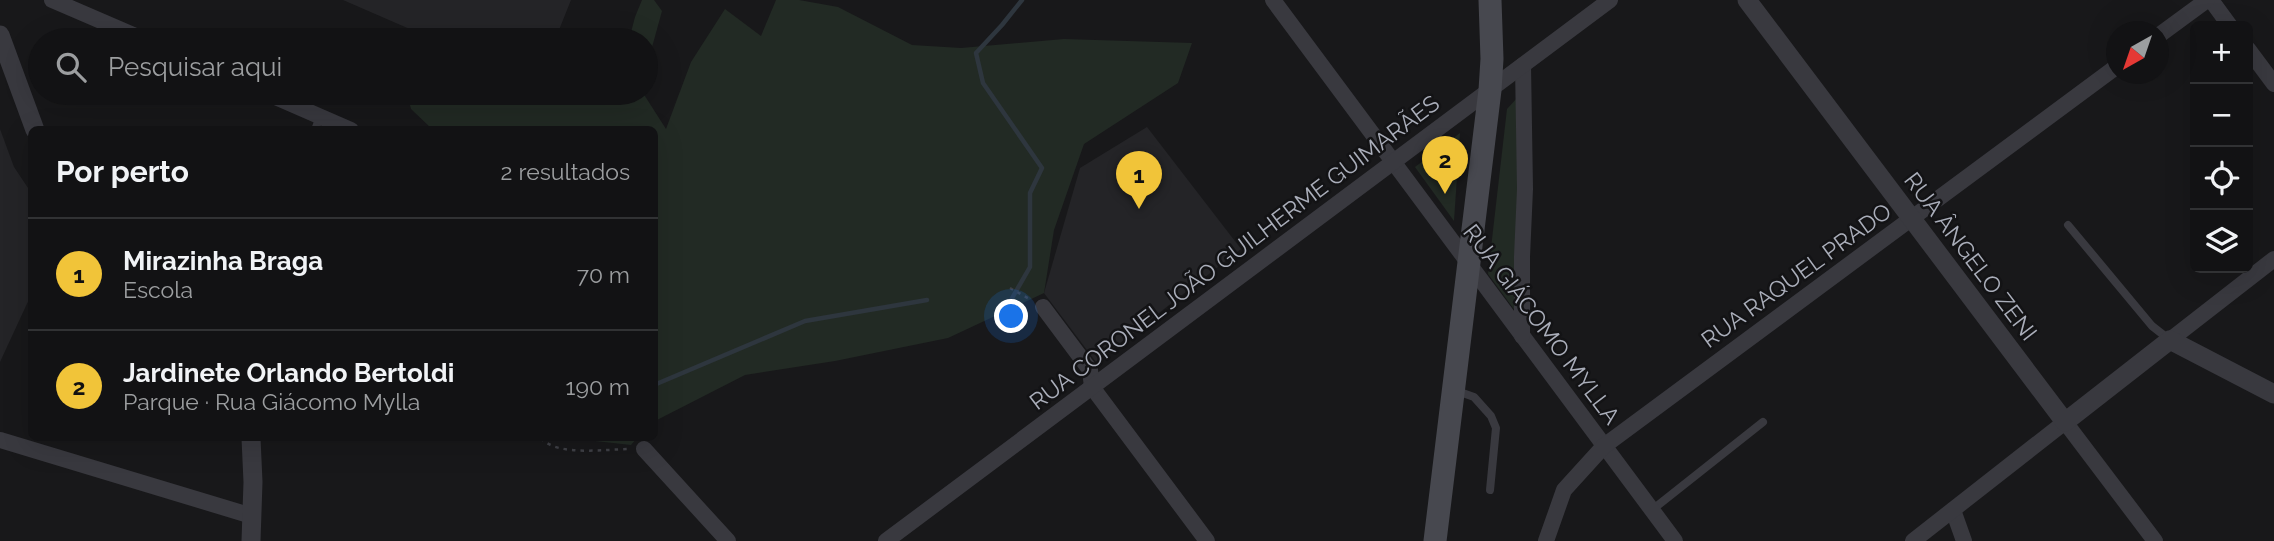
<!DOCTYPE html>
<html lang="pt">
<head>
<meta charset="utf-8">
<style>
	:root { --surface:#121214; --page:#1f2022; --text:#f1f3f6; --muted:#9c9ea0; --line:#313234; --accent:#f1c439 }
	body { margin:0; font-family:Raleway,sans-serif; background:var(--page); color:var(--text) }
	.controls { position:absolute; right:21px; top:21px; display:grid; overflow:hidden; border-radius:10px; box-shadow:0 7px 28px #0002 }
	.controls button { width:63px; height:63px; display:grid; place-items:center; padding:0; border:0; border-bottom:2px solid var(--line); background:var(--surface); color:var(--text); font:35px sans-serif }
	.compass { position:absolute; left:2106px; top:21px; width:63px; height:63px; border-radius:50%; background:var(--surface); box-shadow:0 7px 28px #0002; rotate:220deg }
	.you { position:absolute; left:1012px; top:317px; width:24px; height:24px; margin:-18px; border:5px solid #fff; border-radius:50%; background:#1a73e8; box-shadow:0 0 0 10px #1a73e833 }
	.badge { display:grid; place-items:center; width:46px; height:46px; border-radius:50%; background:var(--accent); color:#111; font-size:23px; font-weight:700 }
	.pin { position:absolute; translate:-50% -58px; filter:drop-shadow(0 2px 4px #0008) }
	.pin::after { content:''; position:absolute; top:37px; width:24px; height:21px; background:inherit; clip-path:polygon(0 0,100% 0,50% 100%) }
	.list { margin:0; padding:0; list-style:none }
	h2 { display:flex; justify-content:space-between; align-items:center; height:91px; margin:0; padding:0 28px; font-size:30px }
	h2 small { font-size:23px; font-weight:400; color:var(--muted) }
	.list li { display:grid; grid-template-columns:46px 1fr auto; gap:21px; align-items:center; box-sizing:border-box; height:112px; padding:0 28px; border-top:2px solid var(--line) }
	.list b { display:block; font-size:26px; white-space:nowrap }
	.list p { margin:0; font-size:23px; white-space:nowrap; color:var(--muted) }
	.list em { font-size:23px; font-style:normal; color:var(--muted) }
	.icon { flex:none; width:38px; height:38px; fill:none; stroke:currentColor; stroke-width:2; stroke-linecap:round; stroke-linejoin:round }
	.map { position:relative; flex:none; width:2274px; height:541px; overflow:hidden }
	.search { position:absolute; background:var(--surface); box-shadow:0 7px 28px #0002; left:28px; top:28px; width:630px; height:77px; display:flex; align-items:center; gap:18px; box-sizing:border-box; padding:0 24px; border-radius:38px; color:var(--muted); font-size:26px }
	.panel { position:absolute; background:var(--surface); box-shadow:0 7px 28px #0002; left:28px; top:126px; width:630px; height:315px; border-radius:10px }
	.map>svg:first-child { display:block }
	.built { fill:#242427 }
	.green { fill:#222a24 }
	.lines { fill:none; stroke-linecap:round; stroke-linejoin:round }
	.stream { stroke:#2e363e; stroke-width:4.5 }
	.path { stroke:#3f4046; stroke-width:2.5; stroke-dasharray:3.5 5; stroke-linecap:butt }
	.service { stroke:#39393f; stroke-width:8 }
	.minor { stroke:#39393f; stroke-width:16 }
	.tertiary { stroke:#39393f; stroke-width:19 }
	.secondary { stroke:#47484f; stroke-width:23 }
	.labels { text-anchor:middle; dominant-baseline:central; stroke-width:5; stroke-linejoin:round; paint-order:stroke }
	.street-label { font-size:23px; fill:#aaaeba; stroke:#131315 }
</style>
</head>
<body>
<div class="map">
<svg width="2274" height="541" viewBox="0 0 2274 541">
	<rect width="100%" height="100%" fill="#18181a"/>
	<g class="built">
		<path d="M343,0H571L555,40H435Z"/>
		<path d="M1147,127L1241,249L1096,362L1044,293L1080,168Z"/>
		<path d="M0,129L14,167L32,194L31,295L0,362Z"/>
	</g>
	<g class="green">
		<path d="M642,0H654L662,11L646,69V40H629L635,17Z"/>
		<path d="M776,0H799L838,7L912,45L961,48L1064,39L1192,43L1178,83L1084,144L1054,230L1044,293L948,338L835,361L745,375L655,421L654,130L432,129L411,109L407,93H643L666,129L691,62L725,9L761,36Z"/>
		<path d="M1518,97L1516,312L1488,274L1507,109Z"/>
		<path d="M1460,133L1454,221L1415,167Z"/>
		<path d="M568,438H637L631,445Z"/>
	</g>
	<g class="lines">
		<g class="stream">
			<path d="M1011,300L1030,267V193L1042,168L983,83L976,53L1002,25L1022,0"/>
			<path d="M654,385L805,321L927,300"/>
		</g>
		<g class="path">
			<path d="M1010,288L1031,300"/>
			<path d="M541,438C557,457 606,449 630,449"/>
		</g>
		<g class="service">
			<path d="M315,130L320,116"/>
			<path d="M2068,225L2152,326L2170,340"/>
			<path d="M1457,391L1474,397L1491,416L1496,428L1490,490"/>
			<path d="M1652,510L1763,422"/>
		</g>
		<g class="minor">
			<path d="M52,0L145,40"/>
			<path d="M1273,0L1675,541"/>
			<path d="M2211,0L2230,26"/>
			<path d="M2158,36L2207,0"/>
			<path d="M2248,49L2274,84"/>
			<path d="M266,93L351,130"/>
			<path d="M1043,307L1090,370L1092,387L1207,541"/>
			<path d="M1522,336V257L1525,189L1523,65"/>
			<path d="M2170,340L2274,259"/>
			<path d="M0,440L252,516"/>
			<path d="M644,449L728,541"/>
			<path d="M1953,510L1964,541"/>
			<path d="M886,541L1610,0"/>
			<path d="M1546,541L1564,490L1604,446L2116,67"/>
			<path d="M1913,541L2065,422L2155,541"/>
		</g>
		<g class="tertiary">
			<path d="M1747,0L2065,422L2170,340L2274,394"/>
			<path d="M0,35L35,130"/>
			<path d="M251,438L253,482L251,541"/>
		</g>
		<path class="secondary" d="M1435,541L1490,90L1492,59L1490,0"/>
	</g>
	<g class="labels">
		<g class="street-label">
			<text transform="translate(1234 252) rotate(-37)">RUA CORONEL JOÃO GUILHERME GUIMARÃES</text>
			<text transform="translate(1971 256) rotate(53)">RUA ÂNGELO ZENI</text>
			<text transform="translate(1796 275) rotate(-36)">RUA RAQUEL PRADO</text>
			<text transform="translate(1542 324) rotate(53)">RUA GIÁCOMO MYLLA</text>
		</g>
	</g>
</svg>
<div class="controls">
<button>+</button>
<button>−</button>
<button><svg class="icon" aria-label="locate" viewBox="0 0 24 24"><circle cx="12" cy="12" r="6"/><path d="M12 2v4M12 18v4M2 12h4M18 12h4"/></svg></button>
<button><svg class="icon" aria-label="layers" viewBox="0 0 24 24"><path d="M12 4l9 5-9 5-9-5zM3 14l9 5 9-5"/></svg></button>
</div>
<svg class="compass" viewBox="-18 -18 36 36"><path d="M0-13l5 13h-10z" fill="#e53935"/><path d="M0 13l5-13h-10z" fill="#9c9ea0"/></svg>
<div class="you"></div>
<div class="pin badge" style="left:1139px;top:209px">1</div>
<div class="pin badge" style="left:1445px;top:194px">2</div>
<div class="search"><svg class="icon" aria-label="search" viewBox="0 0 24 24"><circle cx="10" cy="10" r="6"/><path d="M15 15l6 6"/></svg>Pesquisar aqui</div>
<section class="panel">
<h2>Por perto<small>2 resultados</small></h2>
<ul class="list">
<li><span class="badge">1</span><div><b>Mirazinha Braga</b><p>Escola</p></div><em>70 m</em></li>
<li><span class="badge">2</span><div><b>Jardinete Orlando Bertoldi</b><p>Parque · Rua Giácomo Mylla</p></div><em>190 m</em></li>
</ul>
</section>
</div>
</body>
</html>
